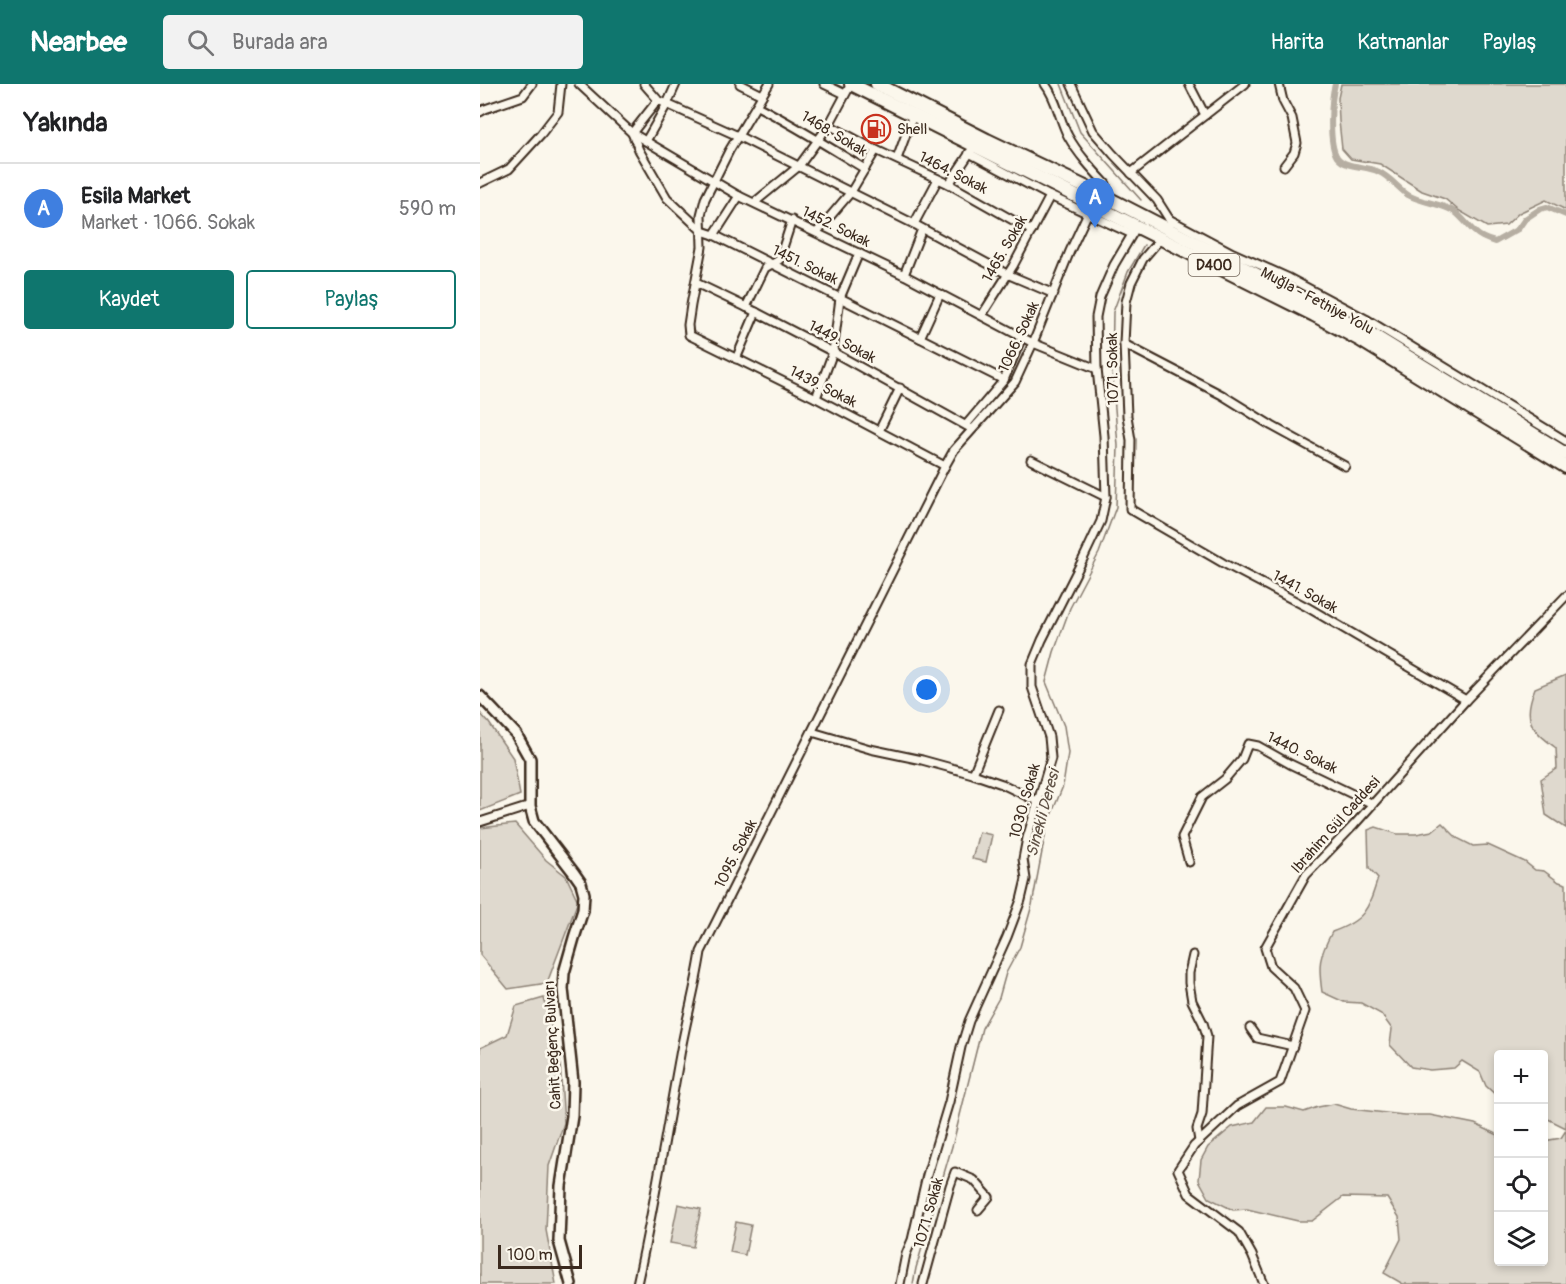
<!DOCTYPE html>
<html lang="tr">
<head>
<meta charset="utf-8">
<style>
	:root { --surface:#fff; --page:#f2f2f2; --text:#202124; --muted:#757577; --line:#e0e0e0; --accent:#0f766e }
	body { margin:0; font-family:Pangolin,sans-serif; background:var(--page); color:var(--text) }
	.controls { position:absolute; right:18px; bottom:18px; display:grid; overflow:hidden; border-radius:6px; box-shadow:0 3px 9px #0003 }
	.controls button { width:54px; height:54px; display:grid; place-items:center; padding:0; border:0; border-bottom:2px solid var(--line); background:var(--surface); color:var(--text); font:30px sans-serif }
	.scale { position:absolute; left:18px; bottom:15px; width:84px; box-sizing:border-box; padding-left:6px; border:3px solid #3b2a1e; border-top:0; font-size:16px; line-height:21px; white-space:nowrap; color:#3b2a1e; -webkit-text-stroke:4px #fbf7ec; paint-order:stroke }
	.you { position:absolute; left:447px; top:606px; width:21px; height:21px; margin:-15px; border:4px solid #fff; border-radius:50%; background:#1a73e8; box-shadow:0 0 0 9px #1a73e833 }
	.badge { display:grid; place-items:center; width:39px; height:39px; border-radius:50%; background:var(--accent); color:#fff; font-size:20px; font-weight:700 }
	.pin { position:absolute; translate:-50% -50px; filter:drop-shadow(0 2px 3px #0008) }
	.pin::after { content:''; position:absolute; top:32px; width:21px; height:18px; background:inherit; clip-path:polygon(0 0,100% 0,50% 100%) }
	.list { margin:0; padding:0; list-style:none }
	h2 { display:flex; justify-content:space-between; align-items:center; height:78px; margin:0; padding:0 24px; font-size:26px }
	h2 small { font-size:20px; font-weight:400; color:var(--muted) }
	.list li { display:grid; grid-template-columns:39px 1fr auto; gap:18px; align-items:center; box-sizing:border-box; height:90px; padding:0 24px; border-top:2px solid var(--line) }
	.list b { display:block; font-size:22px; white-space:nowrap }
	.list p { margin:0; font-size:20px; white-space:nowrap; color:var(--muted) }
	.list em { font-size:20px; font-style:normal; color:var(--muted) }
	.actions { display:flex; gap:12px; padding:18px 24px }
	.actions a { flex:1; padding:14px 0; border:2px solid var(--accent); border-radius:6px; text-align:center; font-size:21px; color:var(--accent) }
	.actions .main { background:var(--accent); color:#fff }
	.icon { flex:none; width:33px; height:33px; fill:none; stroke:currentColor; stroke-width:2; stroke-linecap:round; stroke-linejoin:round }
	.map { position:relative; flex:none; width:1086px; height:1200px; overflow:hidden }
	header { display:flex; align-items:center; gap:36px; box-sizing:border-box; height:84px; padding:0 30px; background:var(--accent); color:#fff }
	header strong { font-size:28px }
	nav { display:flex; gap:33px; margin-inline-start:auto; font-size:21px }
	.search { width:420px; height:54px; background:var(--page); display:flex; align-items:center; gap:15px; box-sizing:border-box; padding:0 21px; border-radius:6px; color:var(--muted); font-size:22px }
	main { display:flex }
	aside { flex:1; background:var(--surface) }
	.map>svg:first-child { display:block }
	.green { fill:#dfd9ce; stroke:#8d8276; stroke-width:1.5 }
	.lines { fill:none; stroke-linecap:round; stroke-linejoin:round }
	.stream { stroke:#85796d; stroke-width:1.5 }
	.canal { stroke:#b6aea2; stroke-width:6 }
	.street-casing { stroke:#3b2a1e; stroke-width:11 }
	.secondary-casing { stroke:#3b2a1e; stroke-width:14 }
	.highway-casing { stroke:#3b2a1e; stroke-width:16 }
	.street { stroke:#fbf7ec; stroke-width:7 }
	.secondary { stroke:#fbf7ec; stroke-width:9 }
	.highway { stroke:#fbf7ec; stroke-width:12 }
	.labels { text-anchor:middle; dominant-baseline:central; stroke-width:5; stroke-linejoin:round; paint-order:stroke }
	.shield { fill:#fbf7ec; stroke:#75685c; stroke-width:1.5 }
	.shield-label { font-size:14px; font-weight:bold; fill:#3b2a1e }
	.poi-label { font-size:15px; fill:#3b2a1e; stroke:#fbf7ec; text-anchor:start }
	.street-label { font-size:15px; fill:#3b2a1e; stroke:#fbf7ec }
	.water-label { font-size:16px; font-style:italic; fill:#605246; stroke:#fbf7ec }
</style>
</head>
<body>
<header>
<strong>Nearbee</strong>
<div class="search"><svg class="icon" aria-label="search" viewBox="0 0 24 24"><circle cx="10" cy="10" r="6"/><path d="M15 15l6 6"/></svg>Burada ara</div>
<nav><a>Harita</a><a>Katmanlar</a><a>Paylaş</a></nav>
</header>
<main>
<aside>
<h2>Yakında<small></small></h2>
<ul class="list">
<li><span class="badge" style="background:#3f7fe0">A</span><div><b>Esila Market</b><p>Market · 1066. Sokak</p></div><em>590 m</em></li>
</ul>
<div class="actions"><a class="main">Kaydet</a><a>Paylaş</a></div>
</aside>
<div class="map">
<svg width="1086" height="1200" viewBox="0 0 1086 1200">
	<rect width="100%" height="100%" fill="#fbf7ec"/>
	<filter id="ink" filterUnits="userSpaceOnUse"><feTurbulence type="fractalNoise" baseFrequency=".0167" numOctaves="2"/><feDisplacementMap in="SourceGraphic" scale="12" xChannelSelector="R" yChannelSelector="G"/><feConvolveMatrix kernelMatrix="1 2 1 2 8 2 1 2 1" color-interpolation-filters="sRGB"/></filter>
	<g filter="url(#ink)">
		<g class="green">
			<path d="M861,0H1086V126L1066,116L1039,129L1026,141L1007,143L978,126L965,115L942,107L900,80L871,75L862,65L859,37L858,14Z"/>
			<path d="M1086,591V744L1066,731L1061,695L1077,684L1076,664C1051,645 1042,636 1055,604Z"/>
			<path d="M0,629L9,639L33,674L40,711L0,727Z"/>
			<path d="M962,739L977,754L993,762L1008,761L1045,778L1055,786L1064,787L1079,798L1086,800V1044L1064,1033V970H1018V1013L1006,1002L1000,988L982,977L974,984L950,986L931,983L910,961L912,945L901,930L881,919L864,918L842,908C838,880 839,873 852,848C885,836 888,826 898,794L889,784L888,746L896,743L917,750H936L952,747Z"/>
			<path d="M35,740L66,776L86,792L98,817L67,899L28,905L0,871V744Z"/>
			<path d="M499,748L512,751L506,778L492,775Z"/>
			<path d="M64,914L80,979L84,1039L69,1082L66,1146L76,1200H0V964L27,951L36,922Z"/>
			<path d="M854,1020L871,1025L924,1031H950L995,1040L1018,1051V1178H1064V1057L1081,1054L1086,1046V1200H923L904,1189L921,1155L919,1133L907,1114L863,1113L832,1137H818L767,1125L753,1126L729,1114L719,1096L721,1076L728,1063L752,1043L774,1038L786,1023H806L824,1028L838,1023Z"/>
			<path d="M198,1120L221,1125L213,1163L190,1159Z"/>
			<path d="M256,1138L271,1141L265,1171L250,1168Z"/>
		</g>
		<g class="lines">
			<g class="stream">
				<path d="M581,0L600,48L661,116"/>
				<path d="M433,1200L436,1184L473,1059L502,944L519,914L526,889L540,863L552,821L567,741L583,702L588,669L584,642L566,598L574,568L590,524L619,469L636,423L638,362L632,287L633,228L648,188L664,161"/>
			</g>
			<path class="canal" d="M855,0C851,15 848,60 857,73C866,85 886,81 899,88C910,93 918,104 928,111C942,119 962,119 975,128C983,134 988,142 995,148C1000,153 1008,156 1015,158L1038,145L1045,135L1060,125L1067,123L1086,131"/>
			<g class="street-casing">
				<g id="street">
					<path d="M99,0L152,49L259,112L424,191L553,259L617,285"/>
					<path d="M164,0L178,16L258,52L434,140L527,190L574,210"/>
					<path d="M260,0L282,11"/>
					<path d="M289,0L249,67L225,115L221,131L222,163L211,221L208,241L209,251L336,314L465,382"/>
					<path d="M344,0L365,10"/>
					<path d="M565,0C577,15 579,35 588,52C598,70 612,85 626,100V113"/>
					<path d="M591,0L613,47L633,70L677,116L691,138"/>
					<path d="M709,0L725,31"/>
					<path d="M799,0L803,17L812,34L817,59L814,69L804,82"/>
					<path d="M178,16L152,49L159,66L187,114L222,147L234,151L524,296"/>
					<path d="M277,22C314,41 349,63 385,85"/>
					<path d="M0,28L5,25L43,12L52,0"/>
					<path d="M349,41L396,66L469,100L552,147"/>
					<path d="M166,57L187,20L196,0"/>
					<path d="M489,69L570,112L652,150"/>
					<path d="M417,75L433,31"/>
					<path d="M651,89L765,0"/>
					<path d="M0,99L29,85L61,50L78,28L81,0"/>
					<path d="M469,100L491,67"/>
					<path d="M275,118L319,82L349,41L371,0"/>
					<path d="M689,135L753,169L809,194L886,235L1086,357"/>
					<path d="M434,140L458,95"/>
					<path d="M337,148L371,108L396,66"/>
					<path d="M234,151L259,112"/>
					<path d="M681,154L663,175L651,199L646,218L644,260L647,332L651,356L650,425L743,479L827,523L986,616"/>
					<path d="M424,191L442,145"/>
					<path d="M216,199L266,223L353,268L492,345"/>
					<path d="M266,223L285,184L299,176L312,136"/>
					<path d="M502,231L533,182L570,112"/>
					<path d="M440,254L460,210"/>
					<path d="M644,260L742,311L792,342L865,382"/>
					<path d="M256,275L276,228"/>
					<path d="M336,314L353,268L360,214L379,169"/>
					<path d="M486,341L524,296L542,253"/>
					<path d="M399,347L420,304"/>
					<path d="M551,376L626,413"/>
					<path d="M332,648L390,665L442,676L493,690L522,700L557,717"/>
					<path d="M493,690L519,626"/>
					<path d="M0,738L50,722"/>
					<path d="M709,778L702,753L722,713L745,695L762,675L768,660L778,662L810,680L893,720"/>
					<path d="M713,871L709,889V899L712,917L723,939L727,952L722,1030L717,1045L719,1057"/>
					<path d="M770,944L777,954L813,962"/>
					<path d="M157,1200C174,1124 186,1047 200,971C206,936 216,902 221,868L465,382L474,366L535,298L553,259L590,167L612,120"/>
					<path d="M420,1200L426,1170L432,1156L447,1091L469,1018L481,963L489,937L527,853L541,816L546,795L543,775L547,754L571,674L569,653L552,603V580L562,556L603,475L621,437L626,413L624,352L617,285L616,233L620,213L634,181L657,142"/>
					<path d="M443,1200L470,1102L475,1088L494,1096L509,1113L498,1126"/>
					<path d="M784,1200L772,1171L759,1148L709,1110L698,1086L714,1062L757,1022L800,998L825,927L814,904L791,883L785,864L826,791L874,741L986,616L1086,512"/>
				</g>
			</g>
			<g class="secondary-casing">
				<path id="secondary" d="M0,612L36,650L50,675V722L54,737L94,789L101,799L104,810L103,826L94,854L84,889L83,905L93,998L92,1032L81,1102L79,1157L91,1200"/>
			</g>
			<g class="highway-casing">
				<g id="highway">
					<path d="M371,0L834,231L880,256L1086,383"/>
					<path d="M397,0L507,56L626,113L888,248L1086,370"/>
				</g>
			</g>
			<use href="#street" class="street"/>
			<use href="#secondary" class="secondary"/>
			<use href="#highway" class="highway"/>
		</g>
	</g>
	<defs>
		<g id="fuel-ring" transform="scale(1.5)"><circle r="9.5" fill="#fbf7ec" stroke="#c8321e" stroke-width="1.5"/><path d="M-5.5-6h7V0h2V4h1.3V-2.5L3-4.5l.8-.8L6-3V5H2.5V1h-1V6h-7ZM-4.2-4.7v3.2H.2V-4.7Z" fill="#c8321e"/></g>
	</defs>
	<g fill-rule="evenodd">
		<use href="#fuel-ring" x="396" y="45"/>
	</g>
	<g class="labels">
		<rect class="shield" x="708.5" y="170" width="51" height="22" rx="4.5"/>
		<g class="shield-label">
			<text x="734" y="181">D400</text>
		</g>
		<g class="poi-label">
			<text x="417" y="45">Shell</text>
		</g>
		<g class="street-label">
			<text transform="translate(354 50) rotate(31)">1468. Sokak</text>
			<text transform="translate(473 89) rotate(27)">1464. Sokak</text>
			<text transform="translate(356 143) rotate(26)">1452. Sokak</text>
			<text transform="translate(525 165) rotate(-60)">1465. Sokak</text>
			<text transform="translate(325 181) rotate(26)">1451. Sokak</text>
			<text transform="translate(837 217) rotate(28)">Muğla - Fethiye Yolu</text>
			<text transform="translate(539 253) rotate(-65)">1066. Sokak</text>
			<text transform="translate(362 258) rotate(28)">1449. Sokak</text>
			<text transform="translate(633 285) rotate(-91)">1071. Sokak</text>
			<text transform="translate(343 303) rotate(27)">1439. Sokak</text>
			<text transform="translate(825 508) rotate(29)">1441. Sokak</text>
			<text transform="translate(822 669) rotate(26)">1440. Sokak</text>
			<text transform="translate(545 717) rotate(-74)">1030. Sokak</text>
			<text transform="translate(856 741) rotate(-48)">Ibrahim Gül Caddesi</text>
			<text transform="translate(256 770) rotate(-63)">1095. Sokak</text>
			<text transform="translate(73 961) rotate(-93)">Cahit Beğenç Bulvarı</text>
			<text transform="translate(449 1129) rotate(-74)">1071. Sokak</text>
		</g>
		<g class="water-label">
			<text transform="translate(563 729) rotate(-75)">Sinekli Deresi</text>
		</g>
	</g>
</svg>
<div class="controls">
<button>+</button>
<button>−</button>
<button><svg class="icon" aria-label="locate" viewBox="0 0 24 24"><circle cx="12" cy="12" r="6"/><path d="M12 2v4M12 18v4M2 12h4M18 12h4"/></svg></button>
<button><svg class="icon" aria-label="layers" viewBox="0 0 24 24"><path d="M12 4l9 5-9 5-9-5zM3 14l9 5 9-5"/></svg></button>
</div>
<div class="scale">100 m</div>
<div class="you"></div>
<div class="pin badge" style="left:615px;top:144px;background:#3f7fe0">A</div>
</div>
</main>
</body>
</html>
